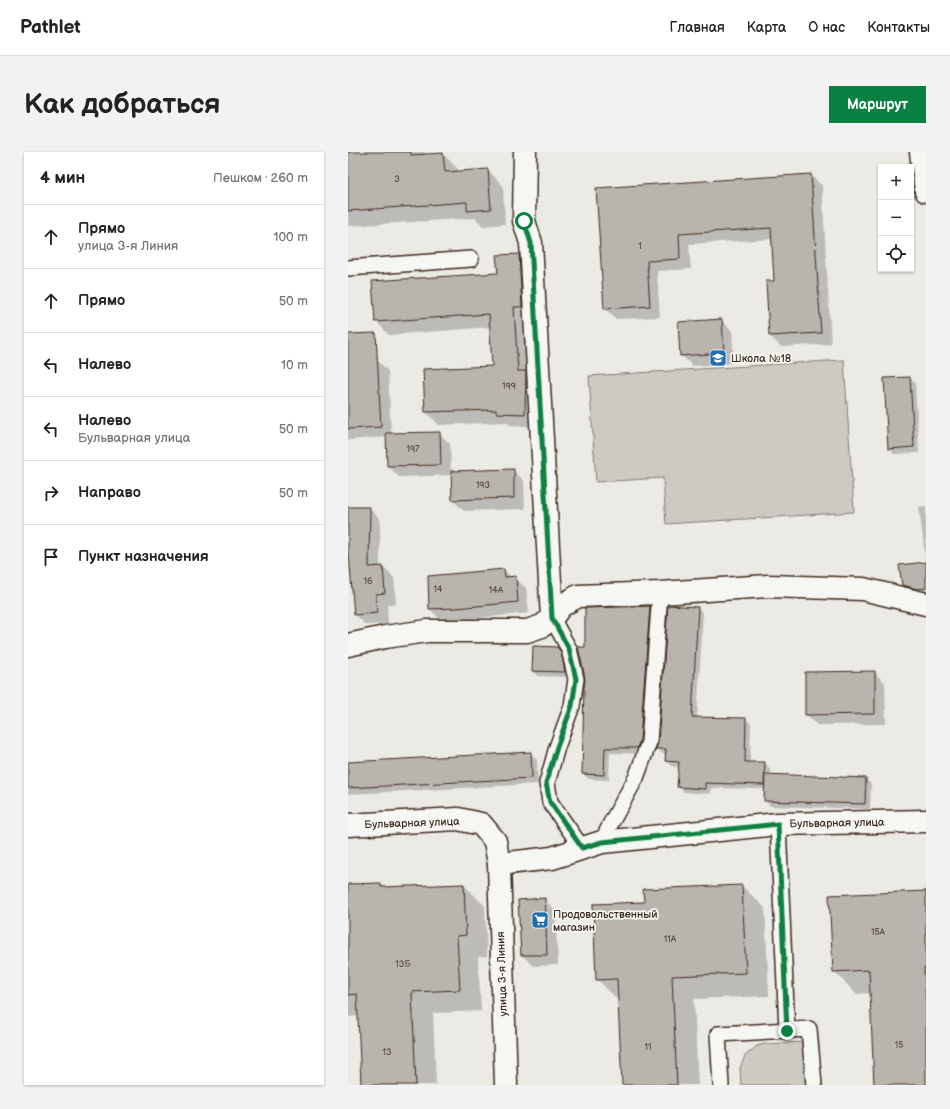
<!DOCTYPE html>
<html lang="ru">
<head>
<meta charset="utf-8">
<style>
	:root { --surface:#fff; --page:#f2f2f2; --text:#222; --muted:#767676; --line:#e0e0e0; --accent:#0b8043 }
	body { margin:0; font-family:"Balsamiq Sans",sans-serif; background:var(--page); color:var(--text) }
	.controls { position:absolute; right:12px; top:12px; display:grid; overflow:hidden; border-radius:0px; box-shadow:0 1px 3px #0004 }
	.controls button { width:36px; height:36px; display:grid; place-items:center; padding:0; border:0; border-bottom:1px solid var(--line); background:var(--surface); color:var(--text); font:20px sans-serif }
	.stop { position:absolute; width:12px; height:12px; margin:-9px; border:3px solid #0b8043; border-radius:50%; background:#fff }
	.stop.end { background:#0b8043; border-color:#fff; box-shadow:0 1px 4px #0008 }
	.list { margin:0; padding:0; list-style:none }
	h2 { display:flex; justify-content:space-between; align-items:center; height:52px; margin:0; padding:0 16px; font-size:17px }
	h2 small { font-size:13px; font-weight:400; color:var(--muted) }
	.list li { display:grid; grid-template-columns:26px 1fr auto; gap:12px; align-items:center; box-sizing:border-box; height:64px; padding:0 16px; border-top:1px solid var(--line) }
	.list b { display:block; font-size:15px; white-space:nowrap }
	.list p { margin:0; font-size:13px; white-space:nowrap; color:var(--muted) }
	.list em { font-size:13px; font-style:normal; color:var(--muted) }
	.icon { flex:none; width:22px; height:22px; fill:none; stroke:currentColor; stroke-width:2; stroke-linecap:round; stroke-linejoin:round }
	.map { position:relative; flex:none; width:578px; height:933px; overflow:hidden; border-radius:0px }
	header { display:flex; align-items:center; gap:24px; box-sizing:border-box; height:56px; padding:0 20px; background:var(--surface); border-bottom:1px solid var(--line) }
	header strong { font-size:19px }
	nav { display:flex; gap:22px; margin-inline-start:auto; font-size:14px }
	.intro { display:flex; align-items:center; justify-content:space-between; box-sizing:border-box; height:96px; padding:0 24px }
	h1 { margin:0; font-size:28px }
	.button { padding:10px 18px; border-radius:0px; background:var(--accent); color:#fff; font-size:14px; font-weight:700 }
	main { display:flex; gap:24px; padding:0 24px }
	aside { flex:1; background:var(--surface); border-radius:0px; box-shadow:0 1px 3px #0004 }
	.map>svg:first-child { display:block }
	.green { fill:#cdcac4; stroke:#847a71 }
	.shadow { fill:#0003 }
	.building { fill:#bab4ae; stroke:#3b2a1e }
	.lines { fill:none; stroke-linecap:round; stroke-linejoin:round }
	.lane-casing { stroke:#3b2a1e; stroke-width:18 }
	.street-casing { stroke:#3b2a1e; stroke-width:25 }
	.secondary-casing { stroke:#3b2a1e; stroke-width:25 }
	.lane { stroke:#f6f6f2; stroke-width:15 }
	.street { stroke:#f6f6f2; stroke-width:22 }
	.secondary { stroke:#f6f6f2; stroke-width:22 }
	.route { stroke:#0b8043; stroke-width:5 }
	.labels { text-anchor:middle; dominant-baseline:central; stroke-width:3.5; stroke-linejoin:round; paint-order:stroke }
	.number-label { font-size:9px; fill:#5b4c42 }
	.poi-label { font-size:11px; fill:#3b2a1e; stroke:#f6f6f2; text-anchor:start }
	.street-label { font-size:11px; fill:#3b2a1e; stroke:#f6f6f2 }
</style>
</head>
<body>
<header>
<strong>Pathlet</strong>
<nav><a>Главная</a><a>Карта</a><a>О нас</a><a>Контакты</a></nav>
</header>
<div class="intro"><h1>Как добраться</h1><a class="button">Маршрут</a></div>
<main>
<aside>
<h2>4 мин<small>Пешком · 260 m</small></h2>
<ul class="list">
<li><svg class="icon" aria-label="ahead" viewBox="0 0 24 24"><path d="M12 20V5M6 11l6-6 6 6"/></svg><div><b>Прямо</b><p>улица 3-я Линия</p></div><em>100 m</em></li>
<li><svg class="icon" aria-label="ahead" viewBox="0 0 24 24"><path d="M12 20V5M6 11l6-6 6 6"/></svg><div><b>Прямо</b></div><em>50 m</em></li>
<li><svg class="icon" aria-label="left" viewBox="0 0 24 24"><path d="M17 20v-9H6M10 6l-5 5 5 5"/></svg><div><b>Налево</b></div><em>10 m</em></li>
<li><svg class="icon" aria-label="left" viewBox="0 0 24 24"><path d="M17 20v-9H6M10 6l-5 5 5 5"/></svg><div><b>Налево</b><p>Бульварная улица</p></div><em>50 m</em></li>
<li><svg class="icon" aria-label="right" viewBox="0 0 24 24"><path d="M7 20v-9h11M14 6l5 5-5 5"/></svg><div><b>Направо</b></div><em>50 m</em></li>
<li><svg class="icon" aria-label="arrive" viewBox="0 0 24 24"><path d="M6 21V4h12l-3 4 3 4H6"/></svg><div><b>Пункт назначения</b></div></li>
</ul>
</aside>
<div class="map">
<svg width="578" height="933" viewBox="0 0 578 933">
	<rect width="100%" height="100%" fill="#ebeae5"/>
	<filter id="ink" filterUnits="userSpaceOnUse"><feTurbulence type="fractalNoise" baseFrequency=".025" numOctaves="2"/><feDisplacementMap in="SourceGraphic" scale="8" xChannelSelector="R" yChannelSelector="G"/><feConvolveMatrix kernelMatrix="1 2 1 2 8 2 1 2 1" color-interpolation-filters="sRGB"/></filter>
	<g filter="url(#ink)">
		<g class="green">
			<path d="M496,208L506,360L318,372L315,326L248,330L241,224Z"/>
			<path d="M456,890L459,933H393L392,916L397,904L409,894L416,892Z"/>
		</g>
		<g class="shadow">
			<path d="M0,0H77V3L95,2L110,17V20L140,18L155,34L157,72L135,74L127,66L0,74Z"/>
			<path d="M463,23L474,34L483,192L433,195L422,184L428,130L425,87L341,92L343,117L309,119L312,165L268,167L257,157L250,37Z"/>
			<path d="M171,103L184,116L189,275L162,273L159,270L91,273L78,260L76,218L146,215L143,175L41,183L28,169L151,122Z"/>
			<path d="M373,168L384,179L386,211L344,214L333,203Z"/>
			<path d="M29,208L40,219L43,282L91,281L102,292L103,320L165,318L176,329L177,357L116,359L105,348L104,323L51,325L40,314L39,285L0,288V209Z"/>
			<path d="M562,226L567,231L571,301L546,302L541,296Z"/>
			<path d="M578,354V448L567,445L554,433L578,411L571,355Z"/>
			<path d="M0,356H21L32,367V415H35L46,426L48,452L39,453L40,472L17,473L7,462L3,410L0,407Z"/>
			<path d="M156,418L164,426H167L178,436L181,461L121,467L93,468L82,457L81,425Z"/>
			<path d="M302,455L307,460L294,602L262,601L261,628L241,627L235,621L238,496Z"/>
			<path d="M350,456L355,461L349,566L398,567L403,572L402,611H417L422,617V623L517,627L523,632L522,657L422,654L417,648V637L363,636L362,642L336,640L330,635L331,615L323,614L318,609V602H315L309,597Z"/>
			<path d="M209,496L215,501L222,525L190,524L185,519Z"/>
			<path d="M526,520L537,531L538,572L469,573L458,562Z"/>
			<path d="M182,601L189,608L190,632L0,642V611Z"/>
			<path d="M33,732L36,736L116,733L137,754L139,804L130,805L133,859L85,861L88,933H14L11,864L0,865V733Z"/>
			<path d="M394,734L417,756L421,844L346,847L350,933H275L271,849L249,827L297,751Z"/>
			<path d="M578,740V933H527L523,841L508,842L486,819Z"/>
			<path d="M196,747L207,758L210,813L185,814L174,803Z"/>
		</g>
		<g class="building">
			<path d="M0,0H63V3L95,1L97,20L140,17L143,57L119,59V50L0,59Z"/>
			<path d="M463,22L473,181L421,184L418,129H426L423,76L331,82L332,107L299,109L302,154L256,157L248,36Z"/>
			<path d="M171,102L174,155H166L170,219H178L177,262L148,261V258L77,260L75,217L144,214L141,162L27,170L24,129L150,121L148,103Z"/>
			<path d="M374,167L376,201L332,204L330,170Z"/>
			<path d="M28,181L33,275L0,277V182Z"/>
			<path d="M562,225L566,295L540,297L536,226Z"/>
			<path d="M92,280L93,313L39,314L38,281Z"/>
			<path d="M166,317V346L104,348L103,319Z"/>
			<path d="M0,355H22L21,415L35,414L37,441L28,442L29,461L6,463L1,402H0Z"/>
			<path d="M578,410V436L570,437L554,433L551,413Z"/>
			<path d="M156,417L157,425L168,424L170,450L109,456L81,457L80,424Z"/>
			<path d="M320,453L350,455L344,565L398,566L397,610H417L416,633L357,631V637L329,635L331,610L317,609L318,597H308L310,591Z"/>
			<path d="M302,454L292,588L289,596H257L256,623L234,622L236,535L237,528L236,521L230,495H237V456Z"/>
			<path d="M185,494L209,495L213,500L217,520L184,519Z"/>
			<path d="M527,519V562L457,563V520Z"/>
			<path d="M183,600L184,626L0,636V610Z"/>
			<path d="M417,622L518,626L517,652L416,649Z"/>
			<path d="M33,731V735L116,732L118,783L109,784L112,838L64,840L68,933H13L9,842L0,843V732Z"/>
			<path d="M394,733L398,821L324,824L329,933H274L269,827L248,828L245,752L296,750L295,737Z"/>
			<path d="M578,739V816H576L578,853V933H526L521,818L485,820L481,743Z"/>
			<path d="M197,746L199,803H173L170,748Z"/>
		</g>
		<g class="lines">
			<g class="lane-casing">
				<g id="lane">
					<path d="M0,116L123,107"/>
					<path d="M204,466L221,497L228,527L224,554L209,595L199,631L202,650L234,696"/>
					<path d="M430,672L439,879"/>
					<path d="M254,690L263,671L288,626L301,590L312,441"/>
					<path d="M373,933L370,882L461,877L466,933"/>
				</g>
			</g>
			<g class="street-casing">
				<g id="street">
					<path d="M177,0L176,69L183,91L204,466"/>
					<path d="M0,493L37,485L79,479H179L194,474L204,466L213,454L230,444L312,441L420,434L515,437L578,452"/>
					<path d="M0,673L110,667L133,672L147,689L151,712L204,706L254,690L430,672L578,669"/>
					<path d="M151,712L158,933"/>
				</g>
			</g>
			<g class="secondary-casing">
				<path id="secondary" d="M573,0L578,39"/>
			</g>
			<use href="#lane" class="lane"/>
			<use href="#street" class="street"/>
			<use href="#secondary" class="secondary"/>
		</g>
	</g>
	<g class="lines" filter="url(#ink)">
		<path class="route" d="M176,69L183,91L204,466L221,497L228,527L224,554L209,595L198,631L202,650L234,696L254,690L430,672L439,879"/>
	</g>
	<defs>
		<g id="school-square" transform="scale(0.9)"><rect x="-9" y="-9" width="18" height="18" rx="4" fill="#1f6fb2" stroke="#f6f6f2"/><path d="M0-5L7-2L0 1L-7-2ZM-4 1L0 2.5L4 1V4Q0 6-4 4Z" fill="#fff"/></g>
		<g id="supermarket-square" transform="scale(0.9)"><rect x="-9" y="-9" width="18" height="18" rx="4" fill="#1f6fb2" stroke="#f6f6f2"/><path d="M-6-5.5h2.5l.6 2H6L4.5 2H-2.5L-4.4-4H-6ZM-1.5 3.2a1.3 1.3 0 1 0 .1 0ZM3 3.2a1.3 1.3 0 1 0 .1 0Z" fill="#fff"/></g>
	</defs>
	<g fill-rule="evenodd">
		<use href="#school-square" x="370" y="206"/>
		<use href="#supermarket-square" x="192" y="768"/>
	</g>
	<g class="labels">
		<g class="number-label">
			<text x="49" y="27">3</text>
			<text x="292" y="94">1</text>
			<text x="161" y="234">199</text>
			<text x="65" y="297">197</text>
			<text x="135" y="333">193</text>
			<text x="20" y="429">16</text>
			<text x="90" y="437">14</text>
			<text x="148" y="438">14А</text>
			<text x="530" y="780">15А</text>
			<text x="322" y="787">11А</text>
			<text x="55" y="812">13Б</text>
			<text x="551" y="893">15</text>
			<text x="300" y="895">11</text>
			<text x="39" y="900">13</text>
		</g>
		<g class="poi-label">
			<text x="383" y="206">Школа №18</text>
			<text x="205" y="762">Продовольственный<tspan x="205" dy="13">магазин</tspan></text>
		</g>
		<g class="street-label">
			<text transform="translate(64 671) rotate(-2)">Бульварная улица</text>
			<text transform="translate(489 671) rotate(-1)">Бульварная улица</text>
			<text transform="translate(154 822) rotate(-92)">улица 3-я Линия</text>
		</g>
	</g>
</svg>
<div class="controls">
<button>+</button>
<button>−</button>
<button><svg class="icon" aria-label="locate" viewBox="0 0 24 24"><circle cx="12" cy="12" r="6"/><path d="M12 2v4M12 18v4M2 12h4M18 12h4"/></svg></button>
</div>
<div class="stop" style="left:176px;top:69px"></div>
<div class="stop end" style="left:439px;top:879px"></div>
</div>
</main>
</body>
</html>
